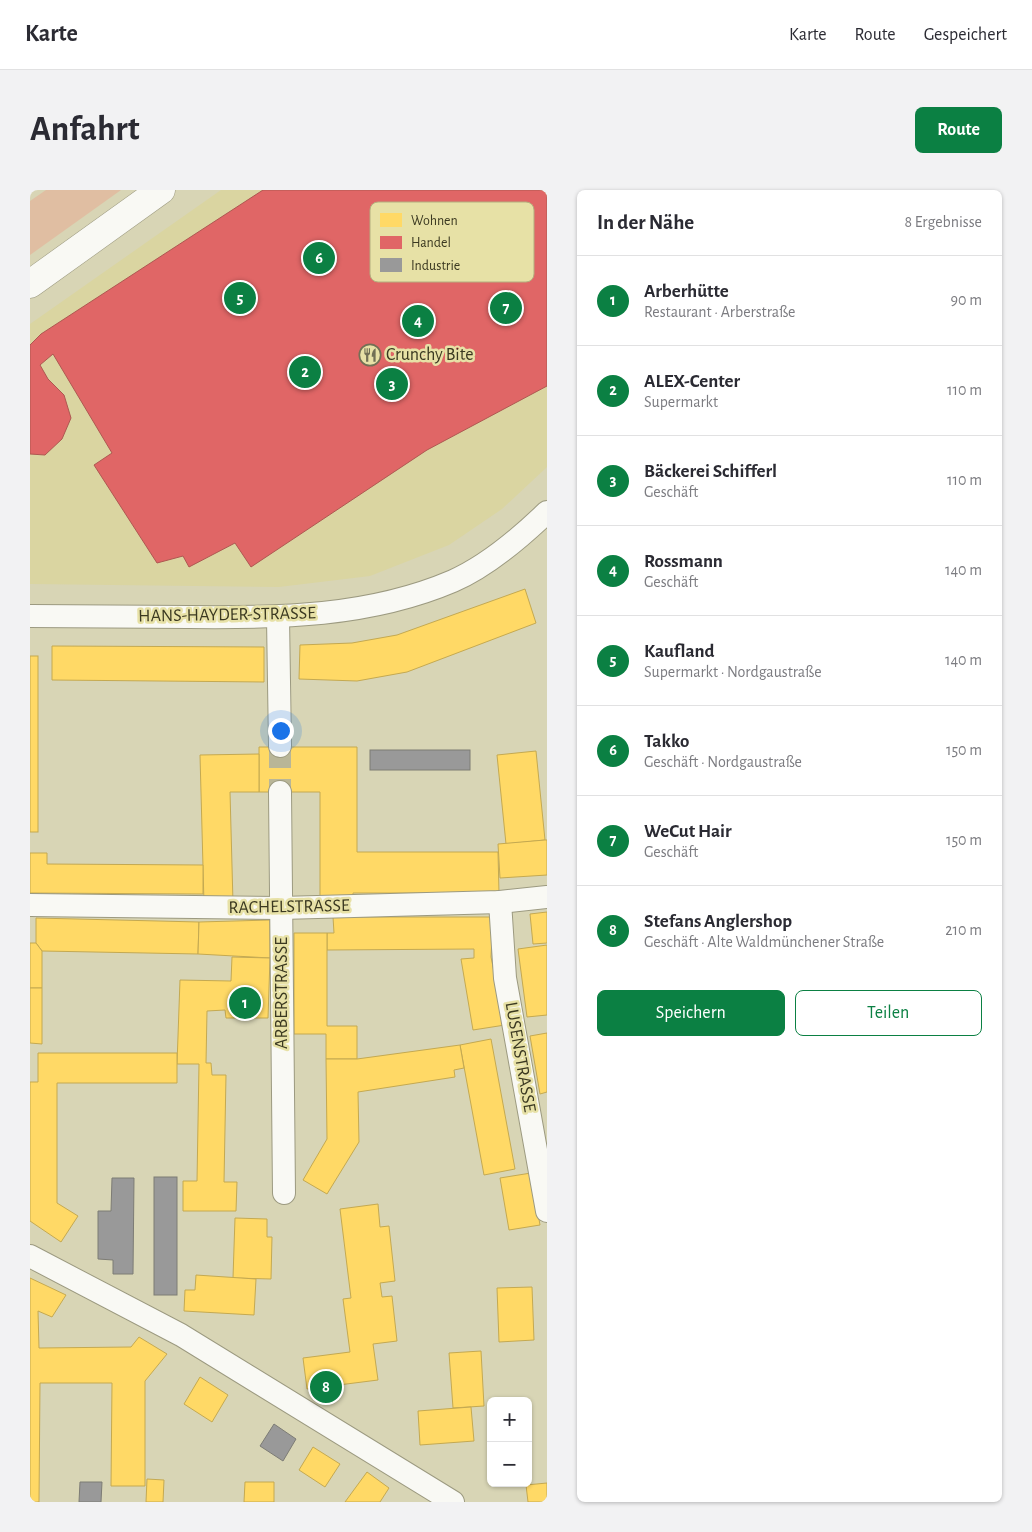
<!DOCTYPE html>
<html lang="de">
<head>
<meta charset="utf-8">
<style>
	:root { --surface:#fff; --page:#f2f2f3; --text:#2b2b33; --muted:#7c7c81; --line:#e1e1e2; --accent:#0b8043 }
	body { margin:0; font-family:"Alegreya Sans",sans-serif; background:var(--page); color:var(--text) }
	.controls { position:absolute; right:15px; bottom:15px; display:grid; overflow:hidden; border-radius:8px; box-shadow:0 1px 4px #0004 }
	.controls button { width:45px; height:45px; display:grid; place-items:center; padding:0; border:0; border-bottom:1px solid var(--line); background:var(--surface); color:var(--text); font:25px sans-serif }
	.you { position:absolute; left:250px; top:540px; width:18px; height:18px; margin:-12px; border:4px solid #fff; border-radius:50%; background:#1a73e8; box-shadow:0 0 0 8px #1a73e833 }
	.badge { display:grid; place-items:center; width:32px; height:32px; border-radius:50%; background:var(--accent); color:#fff; font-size:16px; font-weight:700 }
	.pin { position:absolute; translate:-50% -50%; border:2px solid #fff; box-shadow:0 1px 5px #0006 }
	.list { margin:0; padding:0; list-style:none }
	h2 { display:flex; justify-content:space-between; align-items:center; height:65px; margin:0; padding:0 20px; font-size:21px }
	h2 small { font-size:16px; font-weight:400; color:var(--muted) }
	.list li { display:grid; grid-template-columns:32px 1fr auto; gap:15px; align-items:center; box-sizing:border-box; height:90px; padding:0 20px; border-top:1px solid var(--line) }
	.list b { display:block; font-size:19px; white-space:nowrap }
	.list p { margin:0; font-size:16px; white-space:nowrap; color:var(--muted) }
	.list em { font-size:16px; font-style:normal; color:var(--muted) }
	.actions { display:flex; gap:10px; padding:15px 20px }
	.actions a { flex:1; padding:11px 0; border:1px solid var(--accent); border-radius:8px; text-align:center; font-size:18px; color:var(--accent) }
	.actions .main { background:var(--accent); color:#fff }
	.map { position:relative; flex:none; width:517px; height:1312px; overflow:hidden; border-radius:8px }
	header { display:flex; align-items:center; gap:30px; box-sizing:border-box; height:70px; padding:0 25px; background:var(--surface); border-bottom:1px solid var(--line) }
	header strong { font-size:24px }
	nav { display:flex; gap:28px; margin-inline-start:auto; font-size:18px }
	.intro { display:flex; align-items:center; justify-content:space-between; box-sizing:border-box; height:120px; padding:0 30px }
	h1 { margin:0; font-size:35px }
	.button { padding:12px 22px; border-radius:8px; background:var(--accent); color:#fff; font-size:18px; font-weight:700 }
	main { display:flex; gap:30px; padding:0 30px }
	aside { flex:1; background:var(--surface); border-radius:8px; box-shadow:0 1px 4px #0004 }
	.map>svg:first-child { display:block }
	.built { fill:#dad5a1 }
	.green { fill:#e0bea2 }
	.homes { fill:#ffd966; stroke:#c4a951 }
	.shops { fill:#e06666; stroke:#ae5851 }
	.industry { fill:#999; stroke:#7d7c75 }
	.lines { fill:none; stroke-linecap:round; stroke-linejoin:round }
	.minor-tunnel { stroke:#b9b697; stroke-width:22; stroke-dasharray:22 11; stroke-linecap:butt }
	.minor-casing { stroke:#9c9a80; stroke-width:24 }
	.secondary-casing { stroke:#9c9a80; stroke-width:29 }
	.minor { stroke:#f9f9f4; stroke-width:22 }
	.secondary { stroke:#f9f9f4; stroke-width:28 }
	.labels { text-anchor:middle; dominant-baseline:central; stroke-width:5; stroke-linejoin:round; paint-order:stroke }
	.poi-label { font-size:18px; fill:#3b3921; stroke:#e7e1a6; text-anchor:start }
	.street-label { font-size:18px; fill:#3b3921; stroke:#e7e1a6 }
	.key { fill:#e7e1a6; stroke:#b3af7e; stroke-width:1 }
	.key-label { font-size:14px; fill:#3b3921 }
</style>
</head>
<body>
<header>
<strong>Karte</strong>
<nav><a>Karte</a><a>Route</a><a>Gespeichert</a></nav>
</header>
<div class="intro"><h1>Anfahrt</h1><a class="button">Route</a></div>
<main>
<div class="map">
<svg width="517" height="1312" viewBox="0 0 517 1312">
	<rect width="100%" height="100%" fill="#d8d5b5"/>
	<path class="built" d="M191,0H517V277L472,319L419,355L340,386L249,397L0,394V134Z"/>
	<path class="green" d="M16,0H91L0,65V11Z"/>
	<g class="homes">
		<path d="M495,399L506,433L377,482L327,491L269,489L270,455L322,453L367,445Z"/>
		<path d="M22,456L234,457V492L22,490Z"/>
		<rect x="0" y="466" width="8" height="176"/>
		<path d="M229,557H327V662H468L469,703H323V712H290V602H229Z"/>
		<path d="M506,561L515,650L476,654L467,565Z"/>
		<path d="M229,564V602H200L203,713L174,714L170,565Z"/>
		<path d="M515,650H517V685L470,688L468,654Z"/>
		<path d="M0,663H17V674L173,675V704L0,703Z"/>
		<path d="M517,722V753L503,754L500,724Z"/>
		<path d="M303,727H463L461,767L475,835L443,840L431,769L444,768V759L297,760V743H304Z"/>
		<path d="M6,728L169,732L168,764L12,761L6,753Z"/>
		<path d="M240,730V768L168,764L169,732Z"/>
		<path d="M264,743H297V836H327V869H296V844H264Z"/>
		<path d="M0,753H6L12,761V798H0Z"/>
		<path d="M517,755V825L497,827L488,759Z"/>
		<path d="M202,767L240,768L238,828H196L195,820L177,821L176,873H181L182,885H196L194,992H207L206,1021H153V991H167L169,874H147L150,790L201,791Z"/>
		<path d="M0,798H12V854L0,853Z"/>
		<path d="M517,843V902L510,904L500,846Z"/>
		<path d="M461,849L485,979L454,985L430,855Z"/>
		<path d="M430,855L434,878L424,880L425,887L328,902L329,952L297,1004L273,990L297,949L296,869H327Z"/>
		<path d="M8,863H147V893H27V1013L48,1026L31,1052L0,1031V892H8Z"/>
		<path d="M501,983L510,1035L479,1040L470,988Z"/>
		<path d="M348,1014L350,1037L359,1036L365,1091L350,1093L352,1107L362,1106L367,1151L343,1154L348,1190L277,1199L273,1168L320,1162L313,1109L321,1108L310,1019Z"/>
		<path d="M205,1028L237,1029V1047H242L241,1089L203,1088Z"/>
		<path d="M166,1085L226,1089L224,1125L154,1121L155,1100H165Z"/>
		<path d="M0,1088L36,1105L22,1127L8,1121L9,1158L101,1157L109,1147L137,1164L115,1191V1296H81L82,1193H10L9,1312H0Z"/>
		<path d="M502,1097L504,1150L469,1152L467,1098Z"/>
		<path d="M451,1161L454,1216L423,1218L419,1163Z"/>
		<path d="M170,1187L198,1205L182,1232L154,1214Z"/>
		<path d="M441,1217L444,1251L390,1255L388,1221Z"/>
		<path d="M283,1257L310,1274L295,1297L269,1280Z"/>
		<path d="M337,1282L359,1298L350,1312H315Z"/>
		<path d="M117,1289L134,1290L133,1312H116Z"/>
		<path d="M215,1292H244V1312H214Z"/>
		<path d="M517,1293V1312H498L496,1295Z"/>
	</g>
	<path class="shops" d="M233,0H517V196L397,260L221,377L205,353L159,377L153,366L127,373L64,275L82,263L23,164L10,175L18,189L34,205L41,228L32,249L15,265L0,264V155L11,144Z"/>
	<g class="industry">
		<rect x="340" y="560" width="100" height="20"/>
		<rect x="124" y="987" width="23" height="118"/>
		<path d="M82,988H104L103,1084H83V1070L68,1069V1021H81Z"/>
		<path d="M244,1234L266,1249L253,1271L230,1256Z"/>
		<path d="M50,1292H72L71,1312H49Z"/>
	</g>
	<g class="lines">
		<path class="minor-tunnel" d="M250,556V602"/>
		<g class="minor-casing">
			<g id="minor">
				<path d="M0,426C53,426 106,427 159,427C248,428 339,427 423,391C457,376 490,348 517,322"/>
				<path d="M248,428L250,556"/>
				<path d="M250,602L254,1003"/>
				<path d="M470,712L475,788L517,1021"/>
				<path d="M0,715L251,718L470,712L517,707"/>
				<path d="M0,1066L151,1145L423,1312"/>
			</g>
		</g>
		<g class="secondary-casing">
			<path id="secondary" d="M0,94L131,0"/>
		</g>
		<use href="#minor" class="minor"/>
		<use href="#secondary" class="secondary"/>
	</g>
	<defs>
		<g id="restaurant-ring" transform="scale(1.125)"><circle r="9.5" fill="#e7e1a6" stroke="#727055" stroke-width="1.5"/><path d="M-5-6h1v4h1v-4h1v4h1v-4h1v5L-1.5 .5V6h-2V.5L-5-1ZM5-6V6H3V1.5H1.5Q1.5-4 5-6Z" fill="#727055"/></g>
	</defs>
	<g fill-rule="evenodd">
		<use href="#restaurant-ring" x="340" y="165"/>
	</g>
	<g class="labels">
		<g class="poi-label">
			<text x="356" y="165">Crunchy Bite</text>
		</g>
		<g class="street-label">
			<text transform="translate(197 425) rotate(-1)">HANS-HAYDER-STRASSE</text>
			<text transform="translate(259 717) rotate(-1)">RACHELSTRASSE</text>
			<text transform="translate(252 803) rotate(-90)">ARBERSTRASSE</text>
			<text transform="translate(490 867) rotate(80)">LUSENSTRASSE</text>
		</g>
	</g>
	<rect x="340" y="12" width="164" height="80" rx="8" class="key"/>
	<rect x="350" y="23" width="22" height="14" fill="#ffd966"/>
	<rect x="350" y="46" width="22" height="13" fill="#e06666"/>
	<rect x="350" y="68" width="22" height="14" fill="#999"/>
	<g class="key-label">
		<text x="381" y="35">Wohnen</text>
		<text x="381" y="57">Handel</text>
		<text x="381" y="80">Industrie</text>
	</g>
</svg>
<div class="controls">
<button>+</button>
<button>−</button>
</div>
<div class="you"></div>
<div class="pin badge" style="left:215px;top:813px">1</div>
<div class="pin badge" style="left:275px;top:182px">2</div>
<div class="pin badge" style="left:362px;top:194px">3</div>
<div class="pin badge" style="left:388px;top:131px">4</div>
<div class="pin badge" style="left:210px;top:108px">5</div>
<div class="pin badge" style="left:289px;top:68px">6</div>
<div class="pin badge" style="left:476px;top:118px">7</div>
<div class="pin badge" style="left:296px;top:1197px">8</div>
</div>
<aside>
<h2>In der Nähe<small>8 Ergebnisse</small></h2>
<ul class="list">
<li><span class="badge">1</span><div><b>Arberhütte</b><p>Restaurant · Arberstraße</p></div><em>90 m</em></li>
<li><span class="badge">2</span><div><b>ALEX-Center</b><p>Supermarkt</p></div><em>110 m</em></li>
<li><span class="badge">3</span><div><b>Bäckerei Schifferl</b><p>Geschäft</p></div><em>110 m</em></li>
<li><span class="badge">4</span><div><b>Rossmann</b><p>Geschäft</p></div><em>140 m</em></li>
<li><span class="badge">5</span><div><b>Kaufland</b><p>Supermarkt · Nordgaustraße</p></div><em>140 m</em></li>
<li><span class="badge">6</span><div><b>Takko</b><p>Geschäft · Nordgaustraße</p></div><em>150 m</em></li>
<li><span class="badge">7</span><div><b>WeCut Hair</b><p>Geschäft</p></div><em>150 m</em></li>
<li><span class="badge">8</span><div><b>Stefans Anglershop</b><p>Geschäft · Alte Waldmünchener Straße</p></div><em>210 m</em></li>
</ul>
<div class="actions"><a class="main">Speichern</a><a>Teilen</a></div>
</aside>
</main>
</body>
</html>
